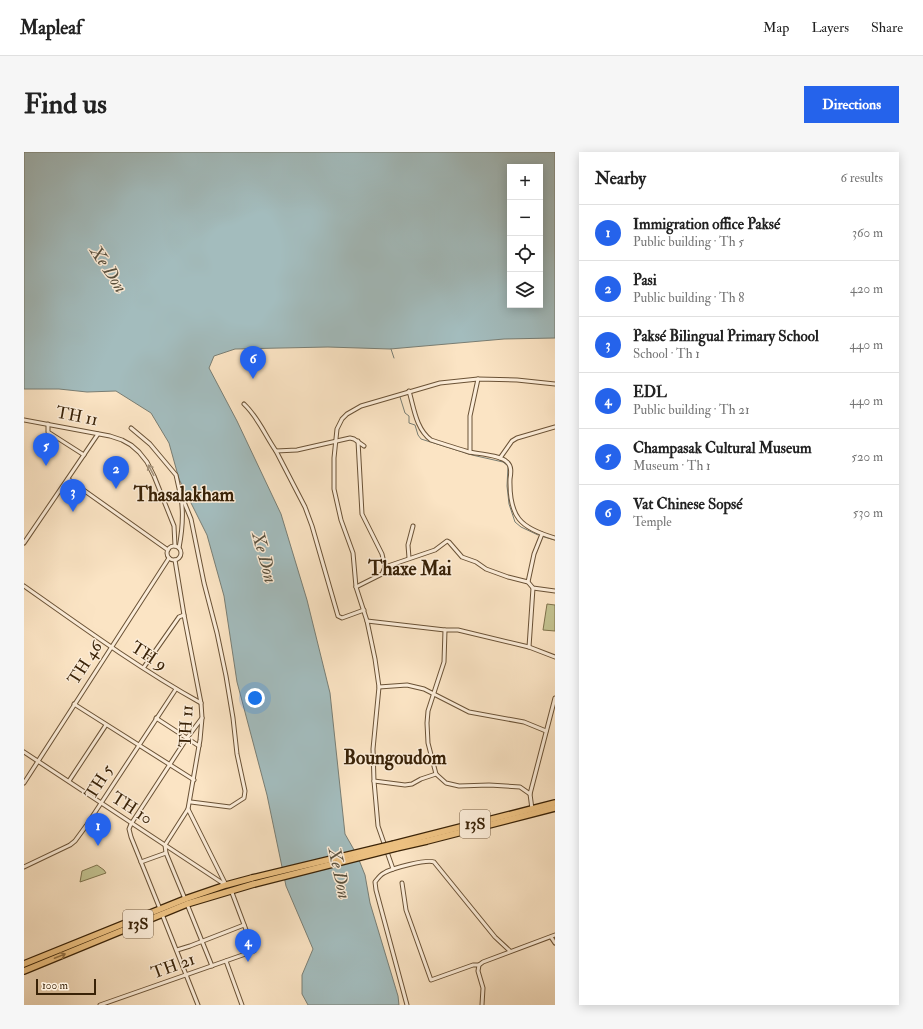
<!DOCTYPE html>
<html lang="en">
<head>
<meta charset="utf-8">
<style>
	:root { --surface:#fff; --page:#f6f6f6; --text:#222; --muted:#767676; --line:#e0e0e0; --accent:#2563eb }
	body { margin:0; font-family:"IM FELL Double Pica",serif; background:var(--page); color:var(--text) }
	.controls { position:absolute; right:12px; top:12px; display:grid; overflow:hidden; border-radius:0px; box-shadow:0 2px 10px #0003 }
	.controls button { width:36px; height:36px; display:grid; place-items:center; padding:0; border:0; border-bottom:1px solid var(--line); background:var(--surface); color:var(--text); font:20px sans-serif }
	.scale { position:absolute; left:12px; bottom:10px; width:60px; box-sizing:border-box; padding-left:4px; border:2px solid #392207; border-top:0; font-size:11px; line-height:14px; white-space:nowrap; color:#392207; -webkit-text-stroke:3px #fcedd9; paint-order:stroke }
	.you { position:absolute; left:231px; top:546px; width:14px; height:14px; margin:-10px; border:3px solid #fff; border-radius:50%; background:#1a73e8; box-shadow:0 0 0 6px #1a73e833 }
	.badge { display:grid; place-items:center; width:26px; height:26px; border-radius:50%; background:var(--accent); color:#fff; font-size:13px; font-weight:700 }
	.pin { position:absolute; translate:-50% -33px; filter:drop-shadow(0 1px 2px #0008) }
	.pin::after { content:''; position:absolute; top:21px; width:14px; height:12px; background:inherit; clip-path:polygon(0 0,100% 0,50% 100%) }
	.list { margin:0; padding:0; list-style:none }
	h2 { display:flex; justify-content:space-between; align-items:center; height:52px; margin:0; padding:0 16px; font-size:17px }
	h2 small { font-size:13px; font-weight:400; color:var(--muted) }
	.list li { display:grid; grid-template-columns:26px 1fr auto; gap:12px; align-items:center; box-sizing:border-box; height:56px; padding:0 16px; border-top:1px solid var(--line) }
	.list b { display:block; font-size:15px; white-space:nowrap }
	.list p { margin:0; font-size:13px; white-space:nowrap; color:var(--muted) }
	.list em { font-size:13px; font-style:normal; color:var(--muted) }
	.icon { flex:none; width:22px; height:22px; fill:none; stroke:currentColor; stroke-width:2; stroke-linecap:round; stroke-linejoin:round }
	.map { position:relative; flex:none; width:531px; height:853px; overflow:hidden; border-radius:0px }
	header { display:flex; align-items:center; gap:24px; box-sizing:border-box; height:56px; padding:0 20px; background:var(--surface); border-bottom:1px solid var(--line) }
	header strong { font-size:19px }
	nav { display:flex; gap:22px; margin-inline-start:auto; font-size:14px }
	.intro { display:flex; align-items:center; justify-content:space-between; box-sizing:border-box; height:96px; padding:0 24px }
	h1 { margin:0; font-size:28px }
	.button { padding:10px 18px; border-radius:0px; background:var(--accent); color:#fff; font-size:14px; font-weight:700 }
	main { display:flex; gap:24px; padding:0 24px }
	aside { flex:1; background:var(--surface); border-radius:0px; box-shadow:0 2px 10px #0003 }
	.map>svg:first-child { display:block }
	.green { fill:#c3c391; stroke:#7e724c }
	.water { fill:#a3bcbd; stroke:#797e74; fill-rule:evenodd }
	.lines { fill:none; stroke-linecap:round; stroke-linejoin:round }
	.stream { stroke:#797e74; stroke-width:1 }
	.street-casing { stroke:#6a5236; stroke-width:5 }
	.highway-casing { stroke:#392207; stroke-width:8 }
	.street { stroke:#fcedd9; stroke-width:3 }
	.highway { stroke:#eec282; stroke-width:5.5 }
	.highway-bridge-casing { stroke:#392207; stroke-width:8; stroke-linecap:butt }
	.highway-bridge { stroke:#eec282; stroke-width:5.5 }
	.oneway { stroke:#a4927a }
	.oneway2 { stroke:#947244 }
	.labels { text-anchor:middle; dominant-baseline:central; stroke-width:3; stroke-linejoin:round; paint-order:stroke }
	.shield { fill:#fcedd9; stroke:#745f46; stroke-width:1 }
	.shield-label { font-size:16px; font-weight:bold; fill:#392207 }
	.street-label { font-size:17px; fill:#392207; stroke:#fcedd9 }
	.water-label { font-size:18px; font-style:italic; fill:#59503e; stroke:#fcedd9 }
	.quarter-label { font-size:19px; font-weight:bold; fill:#392207; stroke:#fcedd9 }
</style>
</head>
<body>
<header>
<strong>Mapleaf</strong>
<nav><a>Map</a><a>Layers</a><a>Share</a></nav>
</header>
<div class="intro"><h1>Find us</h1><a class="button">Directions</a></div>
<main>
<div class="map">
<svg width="531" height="853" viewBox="0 0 531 853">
	<rect width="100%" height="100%" fill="#fbe4c4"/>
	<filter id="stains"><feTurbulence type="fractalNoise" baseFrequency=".005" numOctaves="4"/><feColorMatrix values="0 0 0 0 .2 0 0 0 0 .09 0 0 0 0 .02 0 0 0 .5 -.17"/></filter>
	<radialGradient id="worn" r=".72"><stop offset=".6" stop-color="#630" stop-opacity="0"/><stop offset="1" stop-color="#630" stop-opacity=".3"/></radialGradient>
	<g class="green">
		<path d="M523,452L531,453V479L519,478Z"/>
		<path d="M73,713L80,718L82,721L56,730L58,719Z"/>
	</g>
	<path class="water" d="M0,0H531V186L480,187L366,197L304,195L211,197L190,204L185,216L213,269L257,362L283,448L306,541L321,682L333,703L341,723L346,751L374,844L375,853H284L278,842V823L289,797L262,734L243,643L213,530L200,444L183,383L155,327L145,291L127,261L92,239L63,240L35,237H0ZM486,15H516V153H486Z"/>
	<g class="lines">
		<g class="stream">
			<path d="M367,197L370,206"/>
			<path d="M376,245L381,261L385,264V271L391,273L394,283L397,287L448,303L479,310L484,314L483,334L485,352L491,370L497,375L514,383"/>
			<path d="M520,385L531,388"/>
		</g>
		<g class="street-casing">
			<g id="street">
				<path d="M385,239C390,256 392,277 407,288C419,292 432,296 445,300C455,302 476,303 483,310C488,314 487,321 486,327C485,365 496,376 531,386"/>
				<path d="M220,252C234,265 241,283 252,299L273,298L326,286L330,287L340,294"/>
				<path d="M0,268L86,284L98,288L107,293L115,300L123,310L130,324L150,374L151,394"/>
				<path d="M24,272V280L60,303"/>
				<path d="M107,276L126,292L152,323L156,341"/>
				<path d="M252,299L281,355L288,374L314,464L318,466L340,458"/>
				<path d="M446,300V264L454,227"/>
				<path d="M476,306L488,289L493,286L531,275"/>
				<path d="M44,327L144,398"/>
				<path d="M156,340L167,367L180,431L193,481L202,524L209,566L213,602L221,639L220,646L206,655L167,650"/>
				<path d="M0,391L74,282"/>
				<circle cx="150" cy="401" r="7"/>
				<path d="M155,396C158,380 160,363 157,346"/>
				<path d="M385,406L384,393L389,374"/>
				<path d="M151,408L160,463L177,551L178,566L176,588L164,657L202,733"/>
				<path d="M361,415L411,398L423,389L425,390L438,405L452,410L462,417L484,425L504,430L509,436L531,439"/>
				<path d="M504,430L510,402L518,382"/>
				<path d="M0,434C58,475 116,517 177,551"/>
				<path d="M332,435L358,422L361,415L358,402L338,362L334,289"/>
				<path d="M343,469L421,478H434L505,495L531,505"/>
				<path d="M505,495L509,436"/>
				<path d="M120,515L155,465L160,463"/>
				<path d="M355,535L383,533L400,537L445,560L500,570L522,579"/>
				<path d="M50,552L170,628"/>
				<path d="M132,566L175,594"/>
				<path d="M0,600L200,732"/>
				<path d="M412,622L404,591L403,571L404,559L420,510L421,478"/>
				<path d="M45,629L82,573"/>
				<path d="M350,629L381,633L388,632L397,627L412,622L422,631L435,634L465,633L496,635L506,642"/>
				<path d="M0,631L145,406"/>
				<path d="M508,657L506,642L531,546"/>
				<path d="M117,710L142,701"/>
				<path d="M0,715L46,693L51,689L62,674L152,537"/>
				<path d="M369,717L354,674L350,629L349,597L355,535L351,507L343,469L332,435L329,401L317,368L310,337V306L313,277L318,267L323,262L337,254L416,231L454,227L493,228L531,232"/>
				<path d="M378,731L382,758L407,828L449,813H455"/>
				<path d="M161,747L142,701L141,693L164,657"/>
				<path d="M163,752L188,814"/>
				<path d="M136,757L107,685L105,677L107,672L163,586L178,566"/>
				<path d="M138,762L174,853"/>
				<path d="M527,785L531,791"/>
				<path d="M153,798L166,794L220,773"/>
				<path d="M202,809L218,853"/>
				<path d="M76,853L230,799L207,738"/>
				<path d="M383,853L352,738L351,730C354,726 356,723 360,721C368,716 403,707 410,710L471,785L486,799"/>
				<path d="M458,853L459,836L454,819L455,813L459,810L531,783"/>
			</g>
		</g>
		<g class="highway-casing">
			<g id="highway">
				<path d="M370,692L531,651"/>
				<path d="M372,696L403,689L531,656"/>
				<path d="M0,812L161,747L202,733L228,726"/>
				<path d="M0,819L163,752L230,732"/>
			</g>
		</g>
		<use href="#street" class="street"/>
		<use href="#highway" class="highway"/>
		<g class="highway-bridge-casing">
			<g id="highway-bridge">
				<path d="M228,726L370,692"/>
				<path d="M230,732L372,696"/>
			</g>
		</g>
		<use href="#highway-bridge" class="highway-bridge"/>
	</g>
	<defs><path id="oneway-shaft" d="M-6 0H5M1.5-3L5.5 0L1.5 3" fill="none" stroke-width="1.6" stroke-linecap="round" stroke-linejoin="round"/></defs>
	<use class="oneway" href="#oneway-shaft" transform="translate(127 318) rotate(-118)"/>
	<use class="oneway2" href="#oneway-shaft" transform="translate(36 804) rotate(-22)"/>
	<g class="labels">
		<g class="shield">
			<rect x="436" y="658" width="30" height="28" rx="3"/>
			<rect x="99" y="758" width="30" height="28" rx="3"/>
		</g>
		<g class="shield-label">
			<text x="451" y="672">13S</text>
			<text x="114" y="772">13S</text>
		</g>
		<g class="street-label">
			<text transform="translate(53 264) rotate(11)">TH 11</text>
			<text transform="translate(125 504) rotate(33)">TH 9</text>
			<text transform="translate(61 511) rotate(-57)">TH 46</text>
			<text transform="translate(162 574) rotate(-87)">TH 11</text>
			<text transform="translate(75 630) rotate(-57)">TH 5</text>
			<text transform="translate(108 656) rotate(33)">TH 10</text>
			<text transform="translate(149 814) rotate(-20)">TH 21</text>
		</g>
		<g class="water-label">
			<text transform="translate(84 117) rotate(57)">Xe Don</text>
			<text transform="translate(240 405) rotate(75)">Xe Don</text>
			<text transform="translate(315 721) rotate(78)">Xe Don</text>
		</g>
		<g class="quarter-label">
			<text x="160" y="343">Thasalakham</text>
			<text x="386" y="417">Thaxe Mai</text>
			<text x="371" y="606">Boungoudom</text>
		</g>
	</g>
	<rect width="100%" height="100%" filter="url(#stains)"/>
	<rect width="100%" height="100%" fill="url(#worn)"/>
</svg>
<div class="controls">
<button>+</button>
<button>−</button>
<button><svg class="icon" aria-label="locate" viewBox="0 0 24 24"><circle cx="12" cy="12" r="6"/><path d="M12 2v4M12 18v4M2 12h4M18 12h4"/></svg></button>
<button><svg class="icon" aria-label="layers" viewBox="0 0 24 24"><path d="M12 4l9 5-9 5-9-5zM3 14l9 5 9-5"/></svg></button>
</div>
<div class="scale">100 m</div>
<div class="you"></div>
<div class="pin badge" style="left:74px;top:694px">1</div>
<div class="pin badge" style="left:92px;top:337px">2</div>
<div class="pin badge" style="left:49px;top:360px">3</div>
<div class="pin badge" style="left:224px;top:810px">4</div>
<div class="pin badge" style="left:22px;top:314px">5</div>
<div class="pin badge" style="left:229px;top:227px">6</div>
</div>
<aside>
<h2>Nearby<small>6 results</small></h2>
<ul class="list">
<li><span class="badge">1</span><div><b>Immigration office Paksé</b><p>Public building · Th 5</p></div><em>360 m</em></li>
<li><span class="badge">2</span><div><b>Pasi</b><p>Public building · Th 8</p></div><em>420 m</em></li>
<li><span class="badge">3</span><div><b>Paksé Bilingual Primary School</b><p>School · Th 1</p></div><em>440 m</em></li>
<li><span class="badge">4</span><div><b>EDL</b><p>Public building · Th 21</p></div><em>440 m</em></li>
<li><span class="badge">5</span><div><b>Champasak Cultural Museum</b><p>Museum · Th 1</p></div><em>520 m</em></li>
<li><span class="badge">6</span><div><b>Vat Chinese Sopsé</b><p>Temple</p></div><em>530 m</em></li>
</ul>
</aside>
</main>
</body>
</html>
